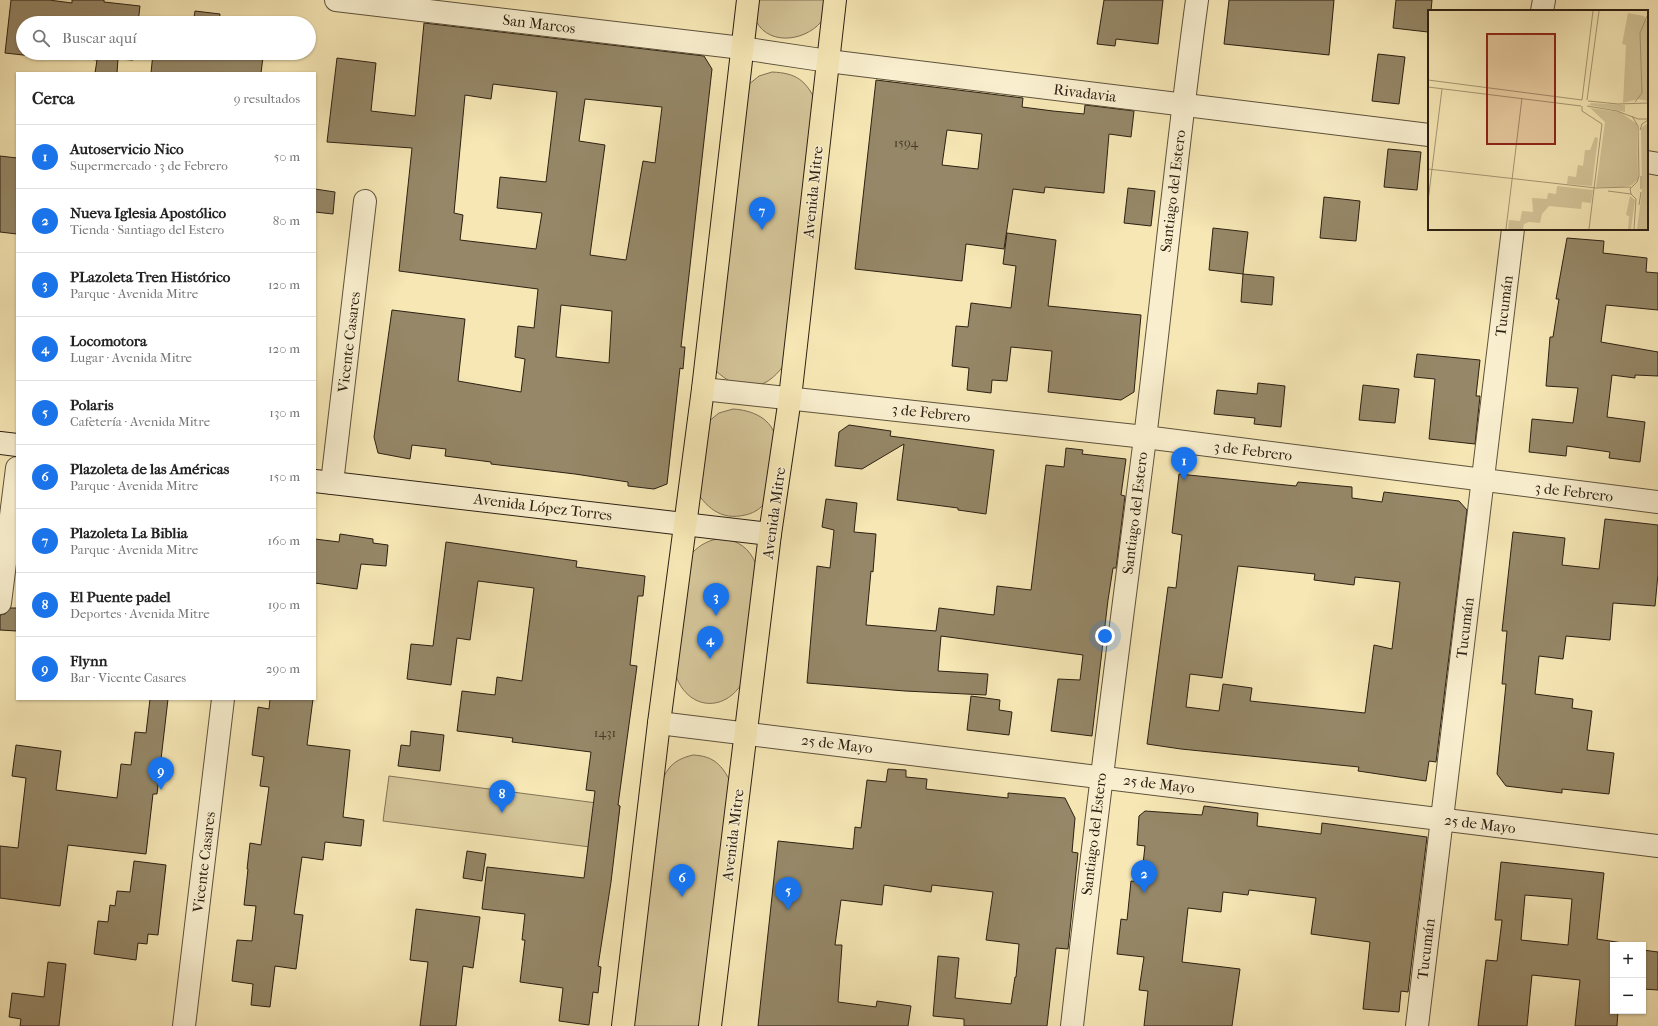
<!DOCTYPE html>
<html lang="es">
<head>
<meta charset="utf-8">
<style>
	:root { --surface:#fff; --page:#f2f2f2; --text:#222; --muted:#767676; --line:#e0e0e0; --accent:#1a73e8 }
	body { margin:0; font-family:"IM FELL French Canon",serif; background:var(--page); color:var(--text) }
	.controls { position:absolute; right:12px; bottom:12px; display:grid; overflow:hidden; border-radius:0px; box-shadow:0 1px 3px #0004 }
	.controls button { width:36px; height:36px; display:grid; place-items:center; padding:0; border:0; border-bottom:1px solid var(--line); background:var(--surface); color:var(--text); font:20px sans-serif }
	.you { position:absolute; left:1105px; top:636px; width:14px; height:14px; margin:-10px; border:3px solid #fff; border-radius:50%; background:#1a73e8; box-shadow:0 0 0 6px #1a73e833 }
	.badge { display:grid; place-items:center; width:26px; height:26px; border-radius:50%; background:var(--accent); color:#fff; font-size:13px; font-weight:700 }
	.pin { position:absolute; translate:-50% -33px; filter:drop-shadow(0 1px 2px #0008) }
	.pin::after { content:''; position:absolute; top:21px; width:14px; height:12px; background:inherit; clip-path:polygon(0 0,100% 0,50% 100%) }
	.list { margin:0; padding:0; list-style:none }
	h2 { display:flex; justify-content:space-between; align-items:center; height:52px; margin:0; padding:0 16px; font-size:17px }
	h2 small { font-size:13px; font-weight:400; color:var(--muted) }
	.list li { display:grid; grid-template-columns:26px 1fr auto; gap:12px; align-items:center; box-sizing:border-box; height:64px; padding:0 16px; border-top:1px solid var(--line) }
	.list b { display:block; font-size:15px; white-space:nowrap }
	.list p { margin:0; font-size:13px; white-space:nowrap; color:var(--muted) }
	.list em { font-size:13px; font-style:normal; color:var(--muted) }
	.icon { flex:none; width:22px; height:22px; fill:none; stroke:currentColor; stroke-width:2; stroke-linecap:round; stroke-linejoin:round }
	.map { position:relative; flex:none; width:1658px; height:1026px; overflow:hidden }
	.search { position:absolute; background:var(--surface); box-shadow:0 1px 3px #0004; left:16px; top:16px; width:300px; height:44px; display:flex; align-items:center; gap:10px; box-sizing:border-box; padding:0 14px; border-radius:22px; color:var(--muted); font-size:15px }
	.panel { position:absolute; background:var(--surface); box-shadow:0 1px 3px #0004; left:16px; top:72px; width:300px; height:628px; border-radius:0px }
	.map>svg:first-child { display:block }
	.green { fill:#d4c599; stroke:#807256 }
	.building { fill:#958767; stroke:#2c2012; fill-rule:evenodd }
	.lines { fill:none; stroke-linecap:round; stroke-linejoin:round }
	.street-casing { stroke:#5e523b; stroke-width:24 }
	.secondary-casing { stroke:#2c2012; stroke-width:24 }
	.primary-casing { stroke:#2c2012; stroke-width:24 }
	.street { stroke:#f9efcf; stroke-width:22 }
	.secondary { stroke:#f9efcf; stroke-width:22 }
	.primary { stroke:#f6e7b5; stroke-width:22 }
	.labels { text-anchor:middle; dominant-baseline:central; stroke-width:3; stroke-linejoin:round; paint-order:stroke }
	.number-label { font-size:13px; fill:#463a27 }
	.street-label { font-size:15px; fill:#2c2012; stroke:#f9efcf }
	.inset-road { fill:none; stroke:#a59774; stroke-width:1 }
	.view { fill:#8f2418; fill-opacity:0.15; stroke:#8f2418; stroke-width:2 }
	.inset-edge { fill:none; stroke:#2c2012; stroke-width:2 }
</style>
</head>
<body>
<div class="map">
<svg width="1658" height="1026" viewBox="0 0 1658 1026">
	<rect width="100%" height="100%" fill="#f6e7b5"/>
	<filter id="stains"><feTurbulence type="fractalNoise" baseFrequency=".005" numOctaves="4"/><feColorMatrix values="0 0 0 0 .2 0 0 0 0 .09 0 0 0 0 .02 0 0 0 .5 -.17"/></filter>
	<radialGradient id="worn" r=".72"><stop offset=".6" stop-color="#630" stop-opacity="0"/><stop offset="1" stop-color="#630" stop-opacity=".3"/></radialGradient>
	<g class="green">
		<path d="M751,0H827C826,6 827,13 824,18C810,40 770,48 756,21C753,16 753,6 751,0Z"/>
		<path d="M772,72C796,73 806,80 816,102L784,365C764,393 739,393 715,370L748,85L759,76Z"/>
		<path d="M733,409C751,410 773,418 776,440C777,449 773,461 772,470C771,483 771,495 763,505C759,510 751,514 745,515C721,521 705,507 694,487L708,422L719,413Z"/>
		<path d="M722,538C739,541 749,548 756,564L744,680C724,716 683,709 674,669L692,553C701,544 709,540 722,538Z"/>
		<path d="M693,755C714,756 722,765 731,783L700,1023L698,1026H634L631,1016L661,784C667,766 676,759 693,755Z"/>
		<path d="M389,776L620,806L614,850L383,821Z"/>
	</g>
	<g class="building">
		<path d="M11,0H49L72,3V0H104V2L140,6L138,23H23V53H134L133,60L118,59L117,73H95L97,60L50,54V58L5,53Z"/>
		<path d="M1104,0H1163L1158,44L1116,39L1115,46L1097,44Z"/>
		<path d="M1229,0H1334L1329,55L1224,44Z"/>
		<path d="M1396,0H1432L1431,11H1429L1428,32L1393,28Z"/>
		<path d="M195,11L220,14L219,23H193Z"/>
		<path d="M424,23L704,56L712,69L681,347H685L683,369L680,368L667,484L654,489L628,486V482L575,474L491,464V462L445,456L446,449L412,445L410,459L378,453L374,437L392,310L465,319L458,381L521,392L525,359L515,357L518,326L534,328L538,289L399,271L412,148L327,142L337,58L376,63L371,111L415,116ZM493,84L557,92L546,182L500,177L497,208L542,213L536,249L460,240L463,215L454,213L465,95L491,99ZM585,99L662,107L655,163L643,161L626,260L590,255L605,145L579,141ZM561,305L612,311L609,363L556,357Z"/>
		<path d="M153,53H242V55L263,57L261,73H151Z"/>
		<path d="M1378,54L1405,57L1399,104L1372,101Z"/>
		<path d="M876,80L1023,98L1022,107L1053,111L1084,114L1085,105L1134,111L1131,137L1109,134L1104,193L1045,187L1044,193L1013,189L1004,249L966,244L962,281L855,269ZM947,130L982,134L978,169L942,165Z"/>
		<path d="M1388,149L1421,152L1417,190L1384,187Z"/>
		<path d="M0,156L17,158V234L0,232Z"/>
		<path d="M1128,188L1155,191L1151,226L1124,223Z"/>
		<path d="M315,189L335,192L333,214L315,212Z"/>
		<path d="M1324,197L1360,201L1356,241L1320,238Z"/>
		<path d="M1213,228L1248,232L1243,274L1209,270Z"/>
		<path d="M1007,233L1056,240L1048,306L1141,315L1134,392L1121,400L1048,392L1052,351L1011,347L1007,381L992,380L991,393L967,390L969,368L952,366L956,326L968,327L971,303L1011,308L1016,266L1003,264Z"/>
		<path d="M1567,238L1604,241L1603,253L1647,258L1646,272L1658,273V310L1606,305L1601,342L1658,352V376L1635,375V378L1612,375L1607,417L1645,422L1640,462L1609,458L1610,452L1567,446L1566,456L1529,452L1532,419L1573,423L1578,388L1546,386L1550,337H1553L1559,299H1556Z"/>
		<path d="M1243,274L1274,277L1272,305L1241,302Z"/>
		<path d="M1417,354L1480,360L1476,396H1480L1475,444L1429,439L1435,379L1414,377Z"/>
		<path d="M1258,383L1285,386L1281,427L1254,424L1255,418L1214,414L1217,390L1257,394Z"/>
		<path d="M1363,385L1399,389L1395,423L1359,420Z"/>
		<path d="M849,425L891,431L890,436L994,450L986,514L958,510V508L897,500L904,444L862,469L835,466L839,432Z"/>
		<path d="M1066,448L1083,450L1082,454L1126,459L1121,495L1125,496L1116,568H1113L1108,600L1092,736L1051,731L1058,679L1080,680L1083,655L941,636L938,671L988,674L986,695L905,691L807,683L817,566L830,568L834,530L822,527L826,499L857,503L854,532L876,534L873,572L871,571L866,625L936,631L939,608L994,615L997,586L1031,590L1046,465L1064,467Z"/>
		<path d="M1179,474L1296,486L1298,482L1352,487V498L1382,502L1384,492L1459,501L1467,510L1436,762L1429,761L1426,781L1358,771L1359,767L1181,749L1147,744L1168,587L1176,588L1182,535L1172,533ZM1238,566L1315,574L1314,580L1354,585L1355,577L1400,582L1392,649L1374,645L1365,713L1250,701L1252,688L1223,684L1219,711L1186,707L1190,674L1222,678Z"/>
		<path d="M1605,519L1658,525V574L1655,606L1613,603L1610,640L1566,636L1563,659L1539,656L1535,694L1573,699L1572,708L1592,711L1587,750L1614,753L1609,794L1562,789V793L1506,786L1497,774L1506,684H1502L1507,631H1502L1513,532L1565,538L1562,565L1599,569Z"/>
		<path d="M340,534L373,539V543L388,545L386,566L361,564L357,589L315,583V539L339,542Z"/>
		<path d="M446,542L577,561L576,567L645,576L643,596H638L630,665L637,666L618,805L620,806L611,882L598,966L601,967L598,993L593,992L589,1025L559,1021L563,988L520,982L525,940H522L525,914L482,909L487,867L584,878L595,791L586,790L591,752L512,742L513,738L457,731L462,691L495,695L497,677L522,681L534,588L478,581L470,640L457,638L451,685L407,679L411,644L433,646Z"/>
		<path d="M11,608H17V631L0,630V615L5,614Z"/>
		<path d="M971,696L1000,700L999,710L1012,712L1009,735L967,730Z"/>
		<path d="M150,699H168L157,794H153L146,854L68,845L60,906L0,898V846L18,848L26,778L12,776L16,745L61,751L56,790L117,798L121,764L131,765L135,732L146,733Z"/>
		<path d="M270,699H313L307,745L350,750L343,817L364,820L361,846L325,842L323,860L302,857L294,914L303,915L296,969L275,966L270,1007L251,1005L253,984L232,981L237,940L252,941L256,906L244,905L248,869H247L250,843L261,845L269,787L260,786L264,757L252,755L258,707L269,709Z"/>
		<path d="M411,731L444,735L440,771L398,766L401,745L410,746Z"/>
		<path d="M888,769L906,770V777L927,779L926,789L1008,798V793L1065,798L1075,818L1072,852L1078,853L1068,949L1056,948L1047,1026H964V1019L933,1016L938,956L959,958L955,998L1011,1004L1015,977H1016L1019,944L986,940L993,892L932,885L931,892L884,885L882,905L841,900L835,945H842L838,1002L876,1007L877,1001L911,1006L908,1026H758L778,841L853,849L855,827L861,828L867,780L886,782Z"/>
		<path d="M1204,806L1258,813L1257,826L1321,834L1322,823L1427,837L1408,992L1401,991L1399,1012L1363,1009L1370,942L1311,934L1316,898L1249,890L1248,895L1223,892L1221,912L1188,908L1182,962L1240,969L1232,1026H1144L1148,991L1139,990L1144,957L1117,954L1121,919L1127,920L1131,881L1141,882L1145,846L1137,845L1139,816L1145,811L1202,815Z"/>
		<path d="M467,851L486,854L482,881L463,878Z"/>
		<path d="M134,861L166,865L158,935L148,934L147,944L138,943L136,960L94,954L98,921L108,922L110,905L115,906L117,891L130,892Z"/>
		<path d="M1501,862L1604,873L1597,939L1623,943V945H1613V1011H1618L1617,1026H1575L1580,980L1532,975L1527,1026H1478L1486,960L1497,961L1502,920H1495ZM1525,895L1572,899L1568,945L1521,940Z"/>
		<path d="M416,909L480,917L473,968L463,966L456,1026H420L428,962L410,960Z"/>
		<path d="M1643,950L1658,952V990L1643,989Z"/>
		<path d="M48,962L66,964L59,1026H20L21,1019L9,1017L12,993L44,997Z"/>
	</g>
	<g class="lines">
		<g class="street-casing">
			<g id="street">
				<path d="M336,0L742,48L828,61L1429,135"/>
				<path d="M1542,11L1544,0"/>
				<path d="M1647,162L1658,164"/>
				<path d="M703,389L1145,437L1658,502"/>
				<path d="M332,483L365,201"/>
				<path d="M0,603L17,468"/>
				<path d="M659,723L1658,846"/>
				<path d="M184,1026L223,699"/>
				<path d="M1072,1026C1094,830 1120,634 1145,438C1163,292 1177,146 1197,0"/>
				<path d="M1417,1026L1513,229"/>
			</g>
		</g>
		<g class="secondary-casing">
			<g id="secondary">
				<path d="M0,443L17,445"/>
				<path d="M315,481L770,534"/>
			</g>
		</g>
		<g class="primary-casing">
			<g id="primary">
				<path d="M623,1026L659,723L703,389L748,0"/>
				<path d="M710,1026L770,534L790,398L835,0"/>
			</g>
		</g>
		<use href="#street" class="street"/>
		<use href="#secondary" class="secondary"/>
		<use href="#primary" class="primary"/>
	</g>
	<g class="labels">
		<g class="number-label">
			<text x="906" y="142">1594</text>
			<text x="605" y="732">1431</text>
		</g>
		<g class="street-label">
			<text transform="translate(539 24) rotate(7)">San Marcos</text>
			<text transform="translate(1085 93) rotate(7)">Rivadavia</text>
			<text transform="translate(1173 191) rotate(-83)">Santiago del Estero</text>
			<text transform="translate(813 192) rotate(-84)">Avenida Mitre</text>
			<text transform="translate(1504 306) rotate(-83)">Tucumán</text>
			<text transform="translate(349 342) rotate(-83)">Vicente Casares</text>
			<text transform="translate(931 413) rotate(6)">3 de Febrero</text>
			<text transform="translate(1253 451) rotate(7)">3 de Febrero</text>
			<text transform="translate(1574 492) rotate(7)">3 de Febrero</text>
			<text transform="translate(543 507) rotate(7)">Avenida López Torres</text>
			<text transform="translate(774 513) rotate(-82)">Avenida Mitre</text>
			<text transform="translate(1135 513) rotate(-83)">Santiago del Estero</text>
			<text transform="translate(1465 628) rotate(-83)">Tucumán</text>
			<text transform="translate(837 744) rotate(7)">25 de Mayo</text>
			<text transform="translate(1159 784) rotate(7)">25 de Mayo</text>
			<text transform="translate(1480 824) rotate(7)">25 de Mayo</text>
			<text transform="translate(1094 834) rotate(-83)">Santiago del Estero</text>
			<text transform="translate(733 835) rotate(-83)">Avenida Mitre</text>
			<text transform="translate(204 862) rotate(-83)">Vicente Casares</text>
			<text transform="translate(1426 949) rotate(-83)">Tucumán</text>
		</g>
	</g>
	<g transform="translate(1428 10)">
		<rect width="220" height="220" fill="#f6e7b5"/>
		<path d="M200,3L216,6L220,12V91L210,89L195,93L198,35L194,34ZM163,93L197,95V102L161,95ZM162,98L192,102L209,114L210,169L204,175L190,178L168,177L177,112ZM220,113V219H209L214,181L213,118ZM167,127L170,128L164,176L139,174L140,166L148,167L150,155L155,156L157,140H162ZM129,176L165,180L163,193L154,192L153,199L121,196L114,204L112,213L101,212L96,214L95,219H80L81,210L92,211L94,201L105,202L104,188L119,189L120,183L128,184ZM202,186L207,190L203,219H200L201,206L198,205Z" fill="#d4c599"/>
		<path class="inset-road" d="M0,70L154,90M0,77L153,96M154,90L165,1M159,90L171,1M160,91L190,94L220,93M207,92L214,83L212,23L219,6M154,96V101L174,114L161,219M159,96L189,101L210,109H220M212,120L214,114L220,110M0,159L168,178L203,177M213,166V179M180,181L203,184L208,189L206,219M203,184L202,179L209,172L211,166L210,116L204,106M0,191L14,79M211,195L213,182M78,219L94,88"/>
		<path class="view" d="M59,24H127V134H59Z"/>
		<rect width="220" height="220" class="inset-edge"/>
	</g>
	<rect width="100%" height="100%" filter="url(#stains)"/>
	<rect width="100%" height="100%" fill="url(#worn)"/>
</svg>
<div class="controls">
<button>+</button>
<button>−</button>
</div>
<div class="you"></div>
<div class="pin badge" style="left:1184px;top:480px">1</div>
<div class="pin badge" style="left:1144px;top:893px">2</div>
<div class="pin badge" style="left:716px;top:616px">3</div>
<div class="pin badge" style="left:710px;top:659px">4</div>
<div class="pin badge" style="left:788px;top:910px">5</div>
<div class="pin badge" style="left:682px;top:897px">6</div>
<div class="pin badge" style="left:762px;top:230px">7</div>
<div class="pin badge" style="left:502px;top:813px">8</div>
<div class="pin badge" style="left:161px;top:790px">9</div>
<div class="search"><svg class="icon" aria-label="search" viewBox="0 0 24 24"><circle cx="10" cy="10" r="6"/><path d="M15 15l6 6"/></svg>Buscar aquí</div>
<section class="panel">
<h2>Cerca<small>9 resultados</small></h2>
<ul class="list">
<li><span class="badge">1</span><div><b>Autoservicio Nico</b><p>Supermercado · 3 de Febrero</p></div><em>50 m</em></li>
<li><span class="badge">2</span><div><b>Nueva Iglesia Apostólico</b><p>Tienda · Santiago del Estero</p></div><em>80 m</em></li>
<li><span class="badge">3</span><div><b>PLazoleta Tren Histórico</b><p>Parque · Avenida Mitre</p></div><em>120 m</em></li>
<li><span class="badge">4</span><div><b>Locomotora</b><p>Lugar · Avenida Mitre</p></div><em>120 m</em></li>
<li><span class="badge">5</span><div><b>Polaris</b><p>Cafetería · Avenida Mitre</p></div><em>130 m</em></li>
<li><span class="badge">6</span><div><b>Plazoleta de las Américas</b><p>Parque · Avenida Mitre</p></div><em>150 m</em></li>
<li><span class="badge">7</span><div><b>Plazoleta La Biblia</b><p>Parque · Avenida Mitre</p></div><em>160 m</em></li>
<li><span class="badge">8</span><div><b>El Puente padel</b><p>Deportes · Avenida Mitre</p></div><em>190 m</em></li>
<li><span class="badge">9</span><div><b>Flynn</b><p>Bar · Vicente Casares</p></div><em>290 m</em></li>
</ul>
</section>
</div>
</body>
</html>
